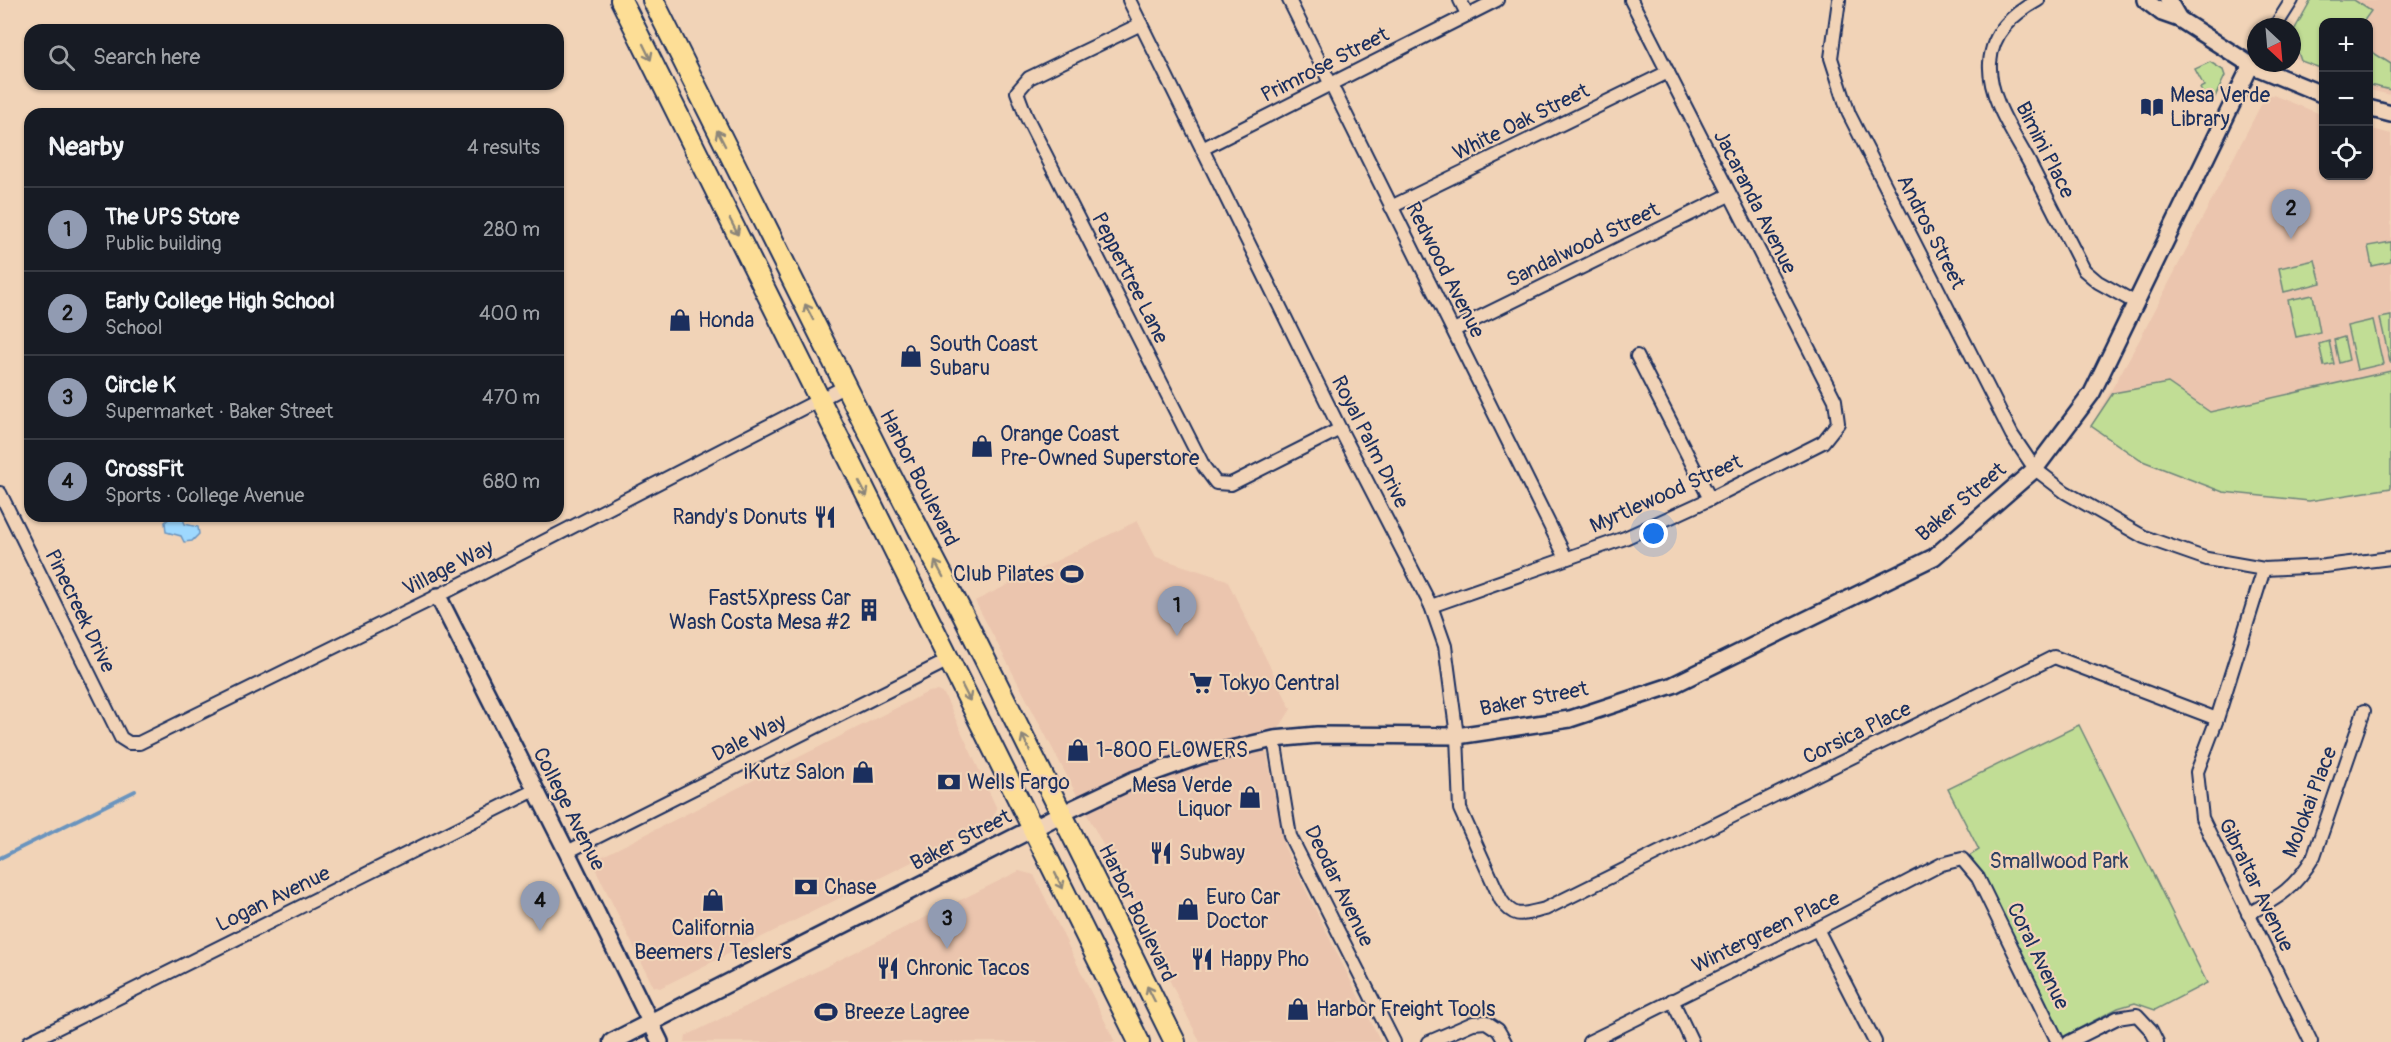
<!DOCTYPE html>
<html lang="en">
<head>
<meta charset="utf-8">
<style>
	:root { --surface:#171b24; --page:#242831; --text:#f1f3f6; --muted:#9ea1a6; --line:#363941; --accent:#919bb2 }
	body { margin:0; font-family:Pangolin,sans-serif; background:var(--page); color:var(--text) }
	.controls { position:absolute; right:18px; top:18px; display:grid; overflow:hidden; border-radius:12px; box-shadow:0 2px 4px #0004 }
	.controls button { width:54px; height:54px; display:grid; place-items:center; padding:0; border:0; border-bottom:2px solid var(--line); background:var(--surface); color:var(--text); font:30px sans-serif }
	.compass { position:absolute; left:2247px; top:18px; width:54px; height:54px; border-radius:50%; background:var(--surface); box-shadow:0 2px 4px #0004; rotate:154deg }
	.you { position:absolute; left:1654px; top:534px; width:21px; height:21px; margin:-15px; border:4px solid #fff; border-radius:50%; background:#1a73e8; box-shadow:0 0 0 9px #1a73e833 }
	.badge { display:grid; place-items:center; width:39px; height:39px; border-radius:50%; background:var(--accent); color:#111; font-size:20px; font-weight:700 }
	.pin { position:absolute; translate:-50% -50px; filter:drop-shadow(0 2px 3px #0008) }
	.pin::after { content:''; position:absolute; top:32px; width:21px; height:18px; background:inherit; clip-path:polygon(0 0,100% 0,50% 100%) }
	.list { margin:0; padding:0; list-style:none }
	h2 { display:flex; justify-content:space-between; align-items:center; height:78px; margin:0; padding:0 24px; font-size:26px }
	h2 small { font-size:20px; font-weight:400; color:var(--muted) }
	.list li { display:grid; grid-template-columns:39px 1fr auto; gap:18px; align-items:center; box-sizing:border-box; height:84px; padding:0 24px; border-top:2px solid var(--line) }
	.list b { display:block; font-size:22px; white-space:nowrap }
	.list p { margin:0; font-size:20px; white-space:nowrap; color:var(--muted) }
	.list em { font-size:20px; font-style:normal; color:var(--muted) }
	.icon { flex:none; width:33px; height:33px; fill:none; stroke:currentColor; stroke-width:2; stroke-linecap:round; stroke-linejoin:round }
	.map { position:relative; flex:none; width:2391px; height:1042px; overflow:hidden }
	.search { position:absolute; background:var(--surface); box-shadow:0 2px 4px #0004; left:24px; top:24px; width:540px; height:66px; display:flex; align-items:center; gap:15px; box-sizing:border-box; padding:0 21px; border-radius:18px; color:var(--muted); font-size:22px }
	.panel { position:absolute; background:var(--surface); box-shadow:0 2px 4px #0004; left:24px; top:108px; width:540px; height:414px; border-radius:18px }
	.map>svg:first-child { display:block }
	.built { fill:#ebc5ae }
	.green { fill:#c1dd95; stroke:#6e867a; stroke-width:1.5 }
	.water { fill:#9ed8fe; stroke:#6a94be; stroke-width:1.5 }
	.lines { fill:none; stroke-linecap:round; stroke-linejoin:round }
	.stream { stroke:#6a94be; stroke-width:4 }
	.minor-casing { stroke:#1b2f5e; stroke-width:16 }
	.tertiary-casing { stroke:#1b2f5e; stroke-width:20 }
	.secondary-casing { stroke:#1b2f5e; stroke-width:21 }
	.primary-casing { stroke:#1b2f5e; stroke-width:24 }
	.minor { stroke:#f1d3b7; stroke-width:12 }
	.tertiary { stroke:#f1d3b7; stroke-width:15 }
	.secondary { stroke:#f1d3b7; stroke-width:16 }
	.primary { stroke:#fdde96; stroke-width:20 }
	.oneway { stroke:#8c867a }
	.labels { text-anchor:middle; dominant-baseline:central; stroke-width:4.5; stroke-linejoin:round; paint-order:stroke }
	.street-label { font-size:21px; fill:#1b2f5e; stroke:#f1d3b7 }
	.poi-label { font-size:21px; fill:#1b2f5e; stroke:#f1d3b7; text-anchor:start }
	.park-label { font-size:21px; fill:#2c4064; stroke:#f1d3b7 }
</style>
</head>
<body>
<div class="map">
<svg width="2391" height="1042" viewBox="0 0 2391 1042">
	<rect width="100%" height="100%" fill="#f1d3b7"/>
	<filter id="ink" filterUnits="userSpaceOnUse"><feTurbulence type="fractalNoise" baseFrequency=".0167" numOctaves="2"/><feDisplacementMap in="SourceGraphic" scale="12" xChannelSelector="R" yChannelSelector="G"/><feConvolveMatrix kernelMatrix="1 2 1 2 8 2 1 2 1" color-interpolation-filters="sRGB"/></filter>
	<g filter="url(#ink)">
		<g class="built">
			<path d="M2312,0H2391V95L2369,90L2368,22H2324L2323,71L2292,57V33Z"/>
			<path d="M2266,95H2273L2323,115L2324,176H2368L2369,128L2391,134V488L2309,501L2223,492L2141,460L2091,426L2140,339Z"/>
			<path d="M1137,521L1156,557L1227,580L1291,709L1266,749L1284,846L1381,1042H1200L1099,837L975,601Z"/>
			<path d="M937,691L944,694L997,809L990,823L660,988L653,986L596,870L599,858L928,692Z"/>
			<path d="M1019,871L1034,875L1115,1042H685L686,1036Z"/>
		</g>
		<g class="green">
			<path d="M2311,0H2354L2371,11L2363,22H2324L2323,69L2301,61L2292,34Z"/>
			<path d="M2369,50L2391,64V90L2369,85Z"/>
			<path d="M2210,62L2223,70L2225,76L2214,99L2206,101L2200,88L2204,86L2195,69Z"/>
			<path d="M2391,242V262L2372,266L2368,246Z"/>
			<path d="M2315,260L2321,283L2284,292L2279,268Z"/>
			<path d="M2313,295L2320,332L2296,337L2288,300Z"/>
			<path d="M2391,316V362H2390L2380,318Z"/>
			<path d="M2373,320L2383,364L2357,370L2347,326Z"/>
			<path d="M2344,337L2349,360L2339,363L2334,340Z"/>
			<path d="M2329,341L2334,364L2324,366L2319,344Z"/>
			<path d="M2391,371V488L2309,501L2223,492L2140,460L2091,426L2113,393L2168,383L2210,412Z"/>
			<path d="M2079,725L2207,983L2155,1010L2135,1003L2118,1008L2061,1038L1969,856L1979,850L1948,789Z"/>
		</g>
		<path class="water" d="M172,516H182L185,524L198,527L199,534L192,541L184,542L181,536L166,532L165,522Z"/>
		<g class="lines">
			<path class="stream" d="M0,858L135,791"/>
			<g class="minor-casing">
				<g id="minor">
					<path d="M1129,0L1340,429L1431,606L1445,646L1457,736L1460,809L1501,900C1515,920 1523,914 1545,909L2054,657L2217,719"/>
					<path d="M1289,0L1566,558"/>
					<path d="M1460,0L1467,14"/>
					<path d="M1839,0L1831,58L1849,114L2012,435L2035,469L2065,492L2144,537L2207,559L2264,569L2325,566L2391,558"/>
					<path d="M2038,0C2013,14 1992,32 1990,63C1988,98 2014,134 2030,164C2048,199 2066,235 2084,270L2098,282L2136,303"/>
					<path d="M1141,24L1029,78L1017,92L1026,116L1204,467L1216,483L1231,484L1340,429"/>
					<path d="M2275,27L2292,0"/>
					<path d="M1202,149L1497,0"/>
					<path d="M1391,207L1668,72"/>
					<path d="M1454,330L1729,195"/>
					<path d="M1637,356L1710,499"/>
					<path d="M0,493L121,738L129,743H139L438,596L846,386"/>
					<path d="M2264,569L2217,719L2197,772L2202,818L2311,1042"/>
					<path d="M1431,606L1625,538L1710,499L1823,442L1838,423L1835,400L1631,0"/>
					<path d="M1274,739L1290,836L1394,1042"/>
					<path d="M567,852L949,660"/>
					<path d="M2248,914C2280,897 2295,888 2314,856L2364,711"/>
					<path d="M1817,929L1875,1042"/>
					<path d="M1672,1000L1692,1042"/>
					<path d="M29,1042L535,790"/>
					<path d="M1429,1042L1473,1023L1486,1022L1498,1030L1505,1042"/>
					<path d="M1589,1042L1817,929L1942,864L1962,859L1978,878L2058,1042"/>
					<path d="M2069,1042L2117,1018L2137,1015L2151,1030L2157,1042"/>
				</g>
			</g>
			<g class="tertiary-casing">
				<g id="tertiary">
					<path d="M2145,0L2162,13L2179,19L2251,65L2324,95"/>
					<path d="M2168,0L2179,19"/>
					<path d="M2368,108L2391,114"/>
					<path d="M438,596L567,852L660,1042"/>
					<path d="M1061,814L1133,780L1200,756L1274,739L1317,735L1457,736L1570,719L1673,685L1934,557L2035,469L2092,393L2251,65"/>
				</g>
			</g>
			<g class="secondary-casing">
				<path id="secondary" d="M612,1042L1061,814"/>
			</g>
			<g class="primary-casing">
				<g id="primary">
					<path d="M621,0L1139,1042"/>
					<path d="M653,0L882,459L960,609L1175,1042"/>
				</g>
			</g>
			<use href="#minor" class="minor"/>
			<use href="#tertiary" class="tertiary"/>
			<use href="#secondary" class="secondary"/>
			<use href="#primary" class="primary"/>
		</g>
		<defs><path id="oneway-shaft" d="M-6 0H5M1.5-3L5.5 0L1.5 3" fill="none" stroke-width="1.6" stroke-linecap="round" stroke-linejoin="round" transform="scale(1.5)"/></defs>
		<g class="oneway">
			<use href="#oneway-shaft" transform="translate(647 52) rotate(64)"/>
			<use href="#oneway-shaft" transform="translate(721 138) rotate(-117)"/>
			<use href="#oneway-shaft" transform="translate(734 227) rotate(63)"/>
			<use href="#oneway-shaft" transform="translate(809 312) rotate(-117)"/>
			<use href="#oneway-shaft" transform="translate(863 489) rotate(63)"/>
			<use href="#oneway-shaft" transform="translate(939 569) rotate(-118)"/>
			<use href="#oneway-shaft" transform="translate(966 693) rotate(63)"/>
			<use href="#oneway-shaft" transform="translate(1026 743) rotate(-116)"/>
			<use href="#oneway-shaft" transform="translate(1059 881) rotate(64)"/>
			<use href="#oneway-shaft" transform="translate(1151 994) rotate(-117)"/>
		</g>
	</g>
	<defs>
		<g id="library-bare" transform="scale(1.8)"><path d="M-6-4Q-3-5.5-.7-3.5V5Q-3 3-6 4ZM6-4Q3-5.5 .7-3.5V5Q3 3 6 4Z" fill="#1b2f5e" stroke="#f1d3b7" stroke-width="2.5" paint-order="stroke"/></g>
		<g id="shop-bare" transform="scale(1.8)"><path d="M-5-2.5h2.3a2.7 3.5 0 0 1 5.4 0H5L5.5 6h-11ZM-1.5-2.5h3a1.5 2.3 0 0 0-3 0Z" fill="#1b2f5e" stroke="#f1d3b7" stroke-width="2.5" paint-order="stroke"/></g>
		<g id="restaurant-bare" transform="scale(1.8)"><path d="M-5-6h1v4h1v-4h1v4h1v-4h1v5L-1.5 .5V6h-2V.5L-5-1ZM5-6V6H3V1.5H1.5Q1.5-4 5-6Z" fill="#1b2f5e" stroke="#f1d3b7" stroke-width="2.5" paint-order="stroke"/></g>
		<g id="stadium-bare" transform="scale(1.8)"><path d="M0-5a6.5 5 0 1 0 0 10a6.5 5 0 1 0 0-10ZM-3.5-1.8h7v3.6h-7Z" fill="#1b2f5e" stroke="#f1d3b7" stroke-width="2.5" paint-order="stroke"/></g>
		<g id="building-bare" transform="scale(1.8)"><path d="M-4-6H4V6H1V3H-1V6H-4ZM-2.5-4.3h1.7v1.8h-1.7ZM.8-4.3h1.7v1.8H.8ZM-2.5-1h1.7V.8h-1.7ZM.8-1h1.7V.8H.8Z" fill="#1b2f5e" stroke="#f1d3b7" stroke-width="2.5" paint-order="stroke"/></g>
		<g id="supermarket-bare" transform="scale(1.8)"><path d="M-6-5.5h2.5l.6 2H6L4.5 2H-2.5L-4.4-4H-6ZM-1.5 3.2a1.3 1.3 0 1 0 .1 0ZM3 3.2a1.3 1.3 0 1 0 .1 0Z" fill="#1b2f5e" stroke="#f1d3b7" stroke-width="2.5" paint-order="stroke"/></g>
		<g id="bank-bare" transform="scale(1.8)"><path d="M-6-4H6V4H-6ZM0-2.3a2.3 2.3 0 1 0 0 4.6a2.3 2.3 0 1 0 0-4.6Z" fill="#1b2f5e" stroke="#f1d3b7" stroke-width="2.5" paint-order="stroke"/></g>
	</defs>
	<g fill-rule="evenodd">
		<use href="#library-bare" x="2152" y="107"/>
		<use href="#shop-bare" x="680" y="320"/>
		<use href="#shop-bare" x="911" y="356"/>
		<use href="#shop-bare" x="982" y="446"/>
		<use href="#restaurant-bare" x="825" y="517"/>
		<use href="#stadium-bare" x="1072" y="574"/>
		<use href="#building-bare" x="869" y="610"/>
		<use href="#supermarket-bare" x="1201" y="683"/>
		<use href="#shop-bare" x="1078" y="750"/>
		<use href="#shop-bare" x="863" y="772"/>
		<use href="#bank-bare" x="949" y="782"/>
		<use href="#shop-bare" x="1250" y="797"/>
		<use href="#restaurant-bare" x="1161" y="853"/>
		<use href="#bank-bare" x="806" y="887"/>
		<use href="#shop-bare" x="713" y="900"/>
		<use href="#shop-bare" x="1188" y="909"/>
		<use href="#restaurant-bare" x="1202" y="959"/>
		<use href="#restaurant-bare" x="888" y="968"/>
		<use href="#shop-bare" x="1298" y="1009"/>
		<use href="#stadium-bare" x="826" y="1012"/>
	</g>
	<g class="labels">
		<g class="street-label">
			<text transform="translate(1325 65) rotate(-27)">Primrose Street</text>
			<text transform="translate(1521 122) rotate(-26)">White Oak Street</text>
			<text transform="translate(2045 150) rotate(63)">Bimini Place</text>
			<text transform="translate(1755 202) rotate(63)">Jacaranda Avenue</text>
			<text transform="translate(1931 232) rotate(63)">Andros Street</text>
			<text transform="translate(1583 245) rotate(-26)">Sandalwood Street</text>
			<text transform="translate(1445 270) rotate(63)">Redwood Avenue</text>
			<text transform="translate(1130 278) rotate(63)">Peppertree Lane</text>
			<text transform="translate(1370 442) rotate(63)">Royal Palm Drive</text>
			<text transform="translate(919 478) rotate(63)">Harbor Boulevard</text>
			<text transform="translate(1666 494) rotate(-24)">Myrtlewood Street</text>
			<text transform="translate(1961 502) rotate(-40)">Baker Street</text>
			<text transform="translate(448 568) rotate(-27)">Village Way</text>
			<text transform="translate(80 611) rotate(64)">Pinecreek Drive</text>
			<text transform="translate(1534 699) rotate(-11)">Baker Street</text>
			<text transform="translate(1857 733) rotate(-26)">Corsica Place</text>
			<text transform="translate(749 738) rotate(-27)">Dale Way</text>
			<text transform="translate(2310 802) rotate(-69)">Molokai Place</text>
			<text transform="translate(569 809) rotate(63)">College Avenue</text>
			<text transform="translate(961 840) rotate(-27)">Baker Street</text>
			<text transform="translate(2256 885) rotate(64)">Gibraltar Avenue</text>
			<text transform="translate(1339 886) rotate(64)">Deodar Avenue</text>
			<text transform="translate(273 899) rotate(-26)">Logan Avenue</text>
			<text transform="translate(1137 913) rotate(64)">Harbor Boulevard</text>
			<text transform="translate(1766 932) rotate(-26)">Wintergreen Place</text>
			<text transform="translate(2038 956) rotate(64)">Coral Avenue</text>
		</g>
		<g class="poi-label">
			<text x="2170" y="95">Mesa Verde<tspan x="2170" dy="24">Library</tspan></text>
			<text x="698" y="320">Honda</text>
			<text x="929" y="344">South Coast<tspan x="929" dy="24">Subaru</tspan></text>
			<text x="1000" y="434">Orange Coast<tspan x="1000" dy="24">Pre-Owned Superstore</tspan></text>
			<text x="807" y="517" text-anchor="end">Randy's Donuts</text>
			<text x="1054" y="574" text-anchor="end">Club Pilates</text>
			<text x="851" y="598" text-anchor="end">Fast5Xpress Car<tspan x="851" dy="24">Wash Costa Mesa #2</tspan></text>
			<text x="1219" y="683">Tokyo Central</text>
			<text x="1096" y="750">1-800 FLOWERS</text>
			<text x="845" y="772" text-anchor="end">iKutz Salon</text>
			<text x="967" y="782">Wells Fargo</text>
			<text x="1232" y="785" text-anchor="end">Mesa Verde<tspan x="1232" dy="24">Liquor</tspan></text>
			<text x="1179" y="853">Subway</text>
			<text x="824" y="887">Chase</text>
			<text x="1206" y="897">Euro Car<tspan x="1206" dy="24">Doctor</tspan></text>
			<text x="713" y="928" text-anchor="middle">California<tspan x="713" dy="24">Beemers / Teslers</tspan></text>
			<text x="1220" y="959">Happy Pho</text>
			<text x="906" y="968">Chronic Tacos</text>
			<text x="1316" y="1009">Harbor Freight Tools</text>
			<text x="844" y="1012">Breeze Lagree</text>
		</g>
		<g class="park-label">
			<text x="2059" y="861">Smallwood Park</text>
		</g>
	</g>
</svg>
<div class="controls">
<button>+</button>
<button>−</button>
<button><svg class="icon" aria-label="locate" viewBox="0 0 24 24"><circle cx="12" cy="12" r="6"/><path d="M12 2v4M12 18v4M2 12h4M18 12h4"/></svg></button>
</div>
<svg class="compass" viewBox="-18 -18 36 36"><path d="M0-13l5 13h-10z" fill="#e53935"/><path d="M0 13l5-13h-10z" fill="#9ea1a6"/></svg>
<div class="you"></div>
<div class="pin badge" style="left:1177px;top:636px">1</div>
<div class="pin badge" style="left:2291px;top:239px">2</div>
<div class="pin badge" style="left:947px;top:949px">3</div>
<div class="pin badge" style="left:540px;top:931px">4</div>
<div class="search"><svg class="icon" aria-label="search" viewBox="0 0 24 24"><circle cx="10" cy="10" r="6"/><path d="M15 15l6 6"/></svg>Search here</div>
<section class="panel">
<h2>Nearby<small>4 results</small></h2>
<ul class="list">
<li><span class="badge">1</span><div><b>The UPS Store</b><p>Public building</p></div><em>280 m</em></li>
<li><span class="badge">2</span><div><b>Early College High School</b><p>School</p></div><em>400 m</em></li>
<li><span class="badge">3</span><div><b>Circle K</b><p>Supermarket · Baker Street</p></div><em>470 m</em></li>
<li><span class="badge">4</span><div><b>CrossFit</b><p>Sports · College Avenue</p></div><em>680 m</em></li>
</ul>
</section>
</div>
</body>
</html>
